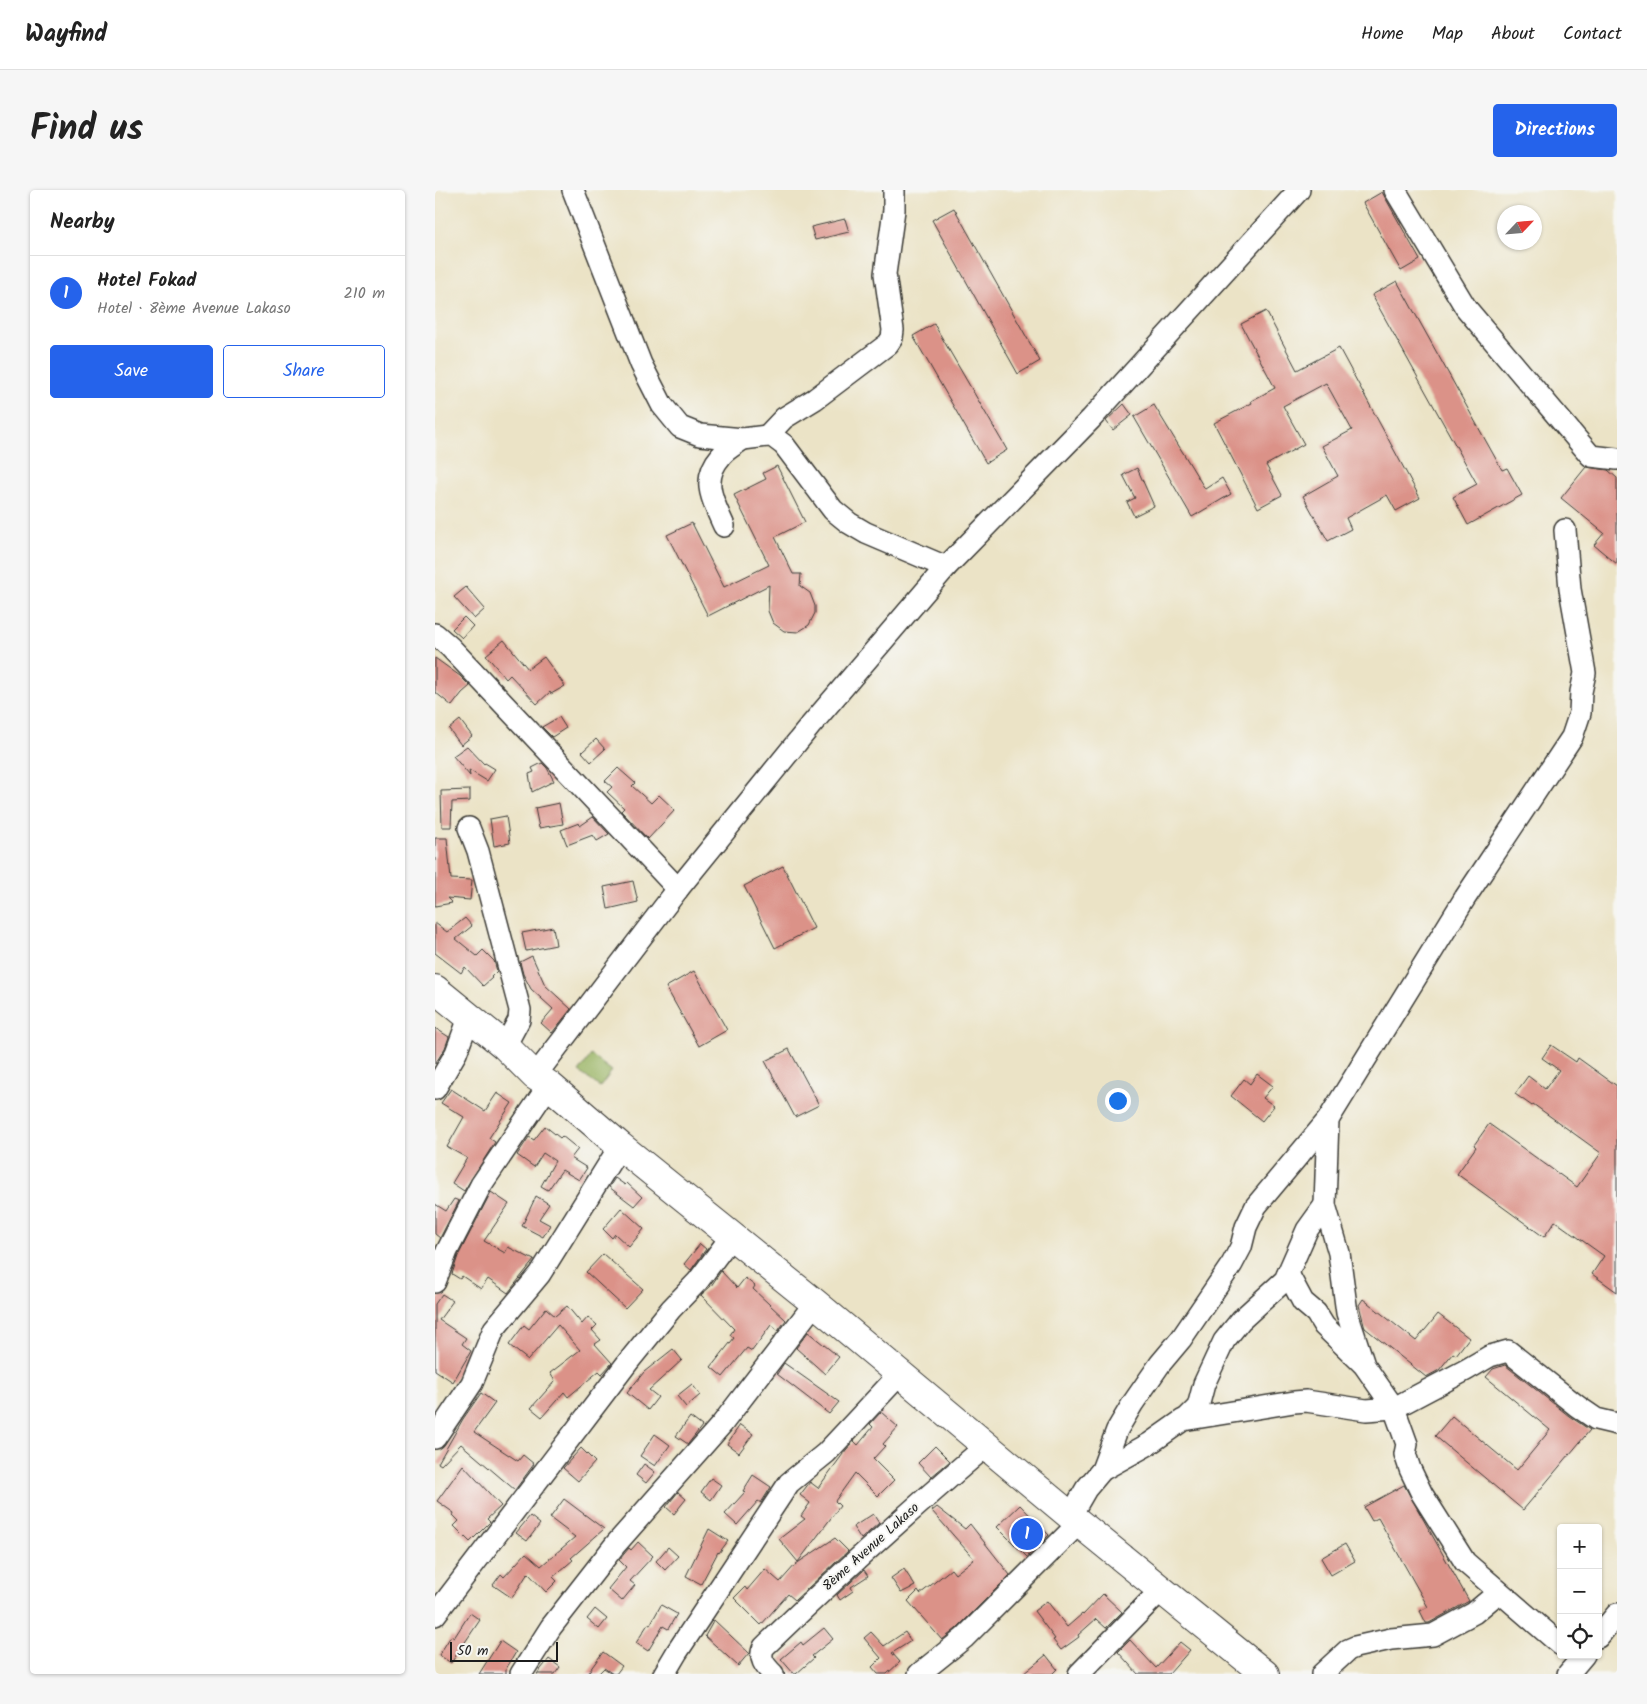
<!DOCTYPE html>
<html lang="en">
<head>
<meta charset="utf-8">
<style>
	:root { --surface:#fff; --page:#f6f6f6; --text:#222; --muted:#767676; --line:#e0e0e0; --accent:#2563eb }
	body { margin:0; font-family:Kalam,sans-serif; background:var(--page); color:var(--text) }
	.controls { position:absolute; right:15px; bottom:15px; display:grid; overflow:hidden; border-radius:5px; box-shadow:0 1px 4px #0004 }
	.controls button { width:45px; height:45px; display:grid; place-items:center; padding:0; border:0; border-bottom:1px solid var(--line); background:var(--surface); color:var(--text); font:25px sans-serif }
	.compass { position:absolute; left:1062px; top:15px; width:45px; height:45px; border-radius:50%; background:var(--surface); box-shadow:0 1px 4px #0004; rotate:64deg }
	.scale { position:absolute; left:15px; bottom:12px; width:108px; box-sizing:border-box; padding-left:5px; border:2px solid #1c1c1c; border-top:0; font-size:14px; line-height:18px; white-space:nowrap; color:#1c1c1c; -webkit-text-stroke:4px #f6f6f2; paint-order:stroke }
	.you { position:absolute; left:682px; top:910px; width:18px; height:18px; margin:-12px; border:4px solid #fff; border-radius:50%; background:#1a73e8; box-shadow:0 0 0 8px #1a73e833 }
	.badge { display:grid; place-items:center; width:32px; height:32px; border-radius:50%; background:var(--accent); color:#fff; font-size:16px; font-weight:700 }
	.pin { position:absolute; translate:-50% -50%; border:2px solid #fff; box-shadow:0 1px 5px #0006 }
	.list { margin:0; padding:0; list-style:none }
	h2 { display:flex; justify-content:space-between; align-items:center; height:65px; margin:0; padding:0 20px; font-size:21px }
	h2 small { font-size:16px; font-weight:400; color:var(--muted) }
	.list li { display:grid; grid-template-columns:32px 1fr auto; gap:15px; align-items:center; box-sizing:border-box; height:75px; padding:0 20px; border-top:1px solid var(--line) }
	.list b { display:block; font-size:19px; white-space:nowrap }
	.list p { margin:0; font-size:16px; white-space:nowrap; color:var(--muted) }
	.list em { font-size:16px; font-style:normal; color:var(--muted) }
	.actions { display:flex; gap:10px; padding:15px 20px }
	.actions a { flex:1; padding:11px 0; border:1px solid var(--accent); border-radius:5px; text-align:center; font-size:18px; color:var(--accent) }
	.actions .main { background:var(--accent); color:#fff }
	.icon { flex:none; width:28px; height:28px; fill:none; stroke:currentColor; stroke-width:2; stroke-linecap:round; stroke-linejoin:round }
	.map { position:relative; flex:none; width:1182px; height:1484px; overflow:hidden; border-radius:5px }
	header { display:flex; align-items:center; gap:30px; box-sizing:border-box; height:70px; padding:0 25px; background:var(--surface); border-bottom:1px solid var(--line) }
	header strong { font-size:24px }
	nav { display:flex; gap:28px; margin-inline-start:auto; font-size:18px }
	.intro { display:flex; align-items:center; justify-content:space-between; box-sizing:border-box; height:120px; padding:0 30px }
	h1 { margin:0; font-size:35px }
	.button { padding:12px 22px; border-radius:5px; background:var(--accent); color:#fff; font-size:18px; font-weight:700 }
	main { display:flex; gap:30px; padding:0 30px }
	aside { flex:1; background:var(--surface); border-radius:5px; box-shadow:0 1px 4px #0004 }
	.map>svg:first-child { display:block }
	.forest { fill:#9cb667; stroke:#5c6942 }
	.building { fill:#db9288 }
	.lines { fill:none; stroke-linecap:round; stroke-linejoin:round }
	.minor-casing { stroke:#3b3a36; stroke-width:24 }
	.highway-casing { stroke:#3b3a36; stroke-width:30 }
	.minor { stroke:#fff; stroke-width:21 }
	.highway { stroke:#fff; stroke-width:28 }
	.labels { text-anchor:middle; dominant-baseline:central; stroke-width:4; stroke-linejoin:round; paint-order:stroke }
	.street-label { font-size:14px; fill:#1c1c1c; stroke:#f6f6f2 }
</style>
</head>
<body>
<header>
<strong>Wayfind</strong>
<nav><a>Home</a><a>Map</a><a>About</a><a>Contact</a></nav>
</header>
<div class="intro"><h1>Find us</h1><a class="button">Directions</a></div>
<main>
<aside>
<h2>Nearby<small></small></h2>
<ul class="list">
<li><span class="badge">1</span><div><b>Hotel Fokad</b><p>Hotel · 8ème Avenue Lakaso</p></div><em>210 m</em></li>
</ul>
<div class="actions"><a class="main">Save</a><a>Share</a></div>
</aside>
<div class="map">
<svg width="1182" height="1484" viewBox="0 0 1182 1484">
	<rect width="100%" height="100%" fill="#f6f6f2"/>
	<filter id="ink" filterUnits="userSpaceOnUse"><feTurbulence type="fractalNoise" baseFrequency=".02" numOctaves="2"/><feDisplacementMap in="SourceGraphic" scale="10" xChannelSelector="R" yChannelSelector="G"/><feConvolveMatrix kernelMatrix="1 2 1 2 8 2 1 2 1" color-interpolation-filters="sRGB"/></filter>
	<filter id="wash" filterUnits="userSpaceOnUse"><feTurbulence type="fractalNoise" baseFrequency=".0096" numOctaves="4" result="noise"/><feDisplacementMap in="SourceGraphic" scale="20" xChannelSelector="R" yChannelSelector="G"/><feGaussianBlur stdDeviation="1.12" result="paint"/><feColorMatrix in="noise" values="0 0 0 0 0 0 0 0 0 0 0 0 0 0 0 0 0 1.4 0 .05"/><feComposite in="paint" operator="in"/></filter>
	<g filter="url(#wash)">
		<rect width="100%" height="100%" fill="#ebe3c6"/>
		<path class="forest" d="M156,865L177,881L165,897L144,882Z"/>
		<g id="blocks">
			<g class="building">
				<path d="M947,2L985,70L966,81L928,13Z"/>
				<path d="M519,18L605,171L583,184L497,30Z"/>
				<path d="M410,29L414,42L380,50L376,37Z"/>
				<path d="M962,91L1067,280L1072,278L1087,305L1033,335L1018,307L1042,294L937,105Z"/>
				<path d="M831,121L862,180L904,158L985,308L961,321L952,305L911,328L916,339L893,351L868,306L903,286L887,256L917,240L891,193L848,216L869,254L831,275L847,305L823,318L779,233L817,213L816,211L840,198L806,134Z"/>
				<path d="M499,134L572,260L551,273L478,146Z"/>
				<path d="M689,214L697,225L678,240L671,231Z"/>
				<path d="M719,215L770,299L787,288L796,304L757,327L699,227Z"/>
				<path d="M342,276L370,332L340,347L358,384H366L365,396L375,403L380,416V423L374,435L363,442L349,441L338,433L333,421L334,395L273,426L232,345L257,333L289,397L334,375L299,305L331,289L328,283Z"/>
				<path d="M1151,277L1173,280L1182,288V374L1159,355L1169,343L1126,308Z"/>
				<path d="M702,278L719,316L699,326L692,312L700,308L688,285Z"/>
				<path d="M31,397L50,419L39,429L19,407Z"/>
				<path d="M29,427L38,436L27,448L17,439Z"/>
				<path d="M69,450L93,479L109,467L130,496L116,504L115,502L102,514L75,485L71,489L51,465Z"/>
				<path d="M0,468L25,486L35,496L27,503L17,516L0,502Z"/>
				<path d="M124,527L131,538L117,547L107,537Z"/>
				<path d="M25,530L37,546L26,555L14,539Z"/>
				<path d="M161,549L170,559L156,572L147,562Z"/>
				<path d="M32,556L49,574L50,573L60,579L52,591L34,580L35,586L18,566Z"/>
				<path d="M107,573L112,578L119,591L97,602L94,584L99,582L97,578Z"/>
				<path d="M183,578L200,593L197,596L216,613L224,605L240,620L213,649L186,621L189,618L172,602L177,597L170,591Z"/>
				<path d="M35,600V611L17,612L16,637H7L6,601Z"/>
				<path d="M124,613L128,634L104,638L100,618Z"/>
				<path d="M71,626L75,653L59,656L55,629Z"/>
				<path d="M158,627L174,644L162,651L158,645L132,655L126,640L144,633L145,636Z"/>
				<path d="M0,648H12L16,689L37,690L35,710L12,708L17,713L0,716Z"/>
				<path d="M348,676L379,738L340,758L309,696Z"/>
				<path d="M198,691L203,712L173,719L169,697Z"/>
				<path d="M30,728L37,736L21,749L42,766L48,760L59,771L62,781L56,787L57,788L48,796L30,777L26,783L0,763V733L12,742Z"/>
				<path d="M118,737L121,755L91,761L87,743Z"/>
				<path d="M97,766L110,795L136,819L117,843L106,833L118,819L96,799L88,784L85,772Z"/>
				<path d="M259,781L292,840L264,856L231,797Z"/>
				<path d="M0,838L14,847L10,858L0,874Z"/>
				<path d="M1116,855L1141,872L1143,868L1182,896V1102L1157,1084L1169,1066L1120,1031L1109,1047L1022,984L1041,957L1039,955L1054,934L1142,997L1166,963L1098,914L1097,916L1080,904L1093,886L1110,899L1124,880L1107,868Z"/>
				<path d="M354,859L384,915L360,927L330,871Z"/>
				<path d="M822,884L838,896L828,908L839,916L827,931L796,906L809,889L815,894Z"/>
				<path d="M16,899L50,921L62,903L77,913L54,948L60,952L29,1001L17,993L32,968L12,957L29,927L6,913Z"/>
				<path d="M110,936L125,948L127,946L143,959L136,968L152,978L144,990L127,980L113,1000L106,996L120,971L108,963L99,977L82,965L94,947L99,950Z"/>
				<path d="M180,988L190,995L192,993L207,1007L199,1016L174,997Z"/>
				<path d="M56,1002L74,1014L49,1051L70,1063L73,1057L99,1070L73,1103L53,1089L46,1099L27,1086L25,1089L17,1084L23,1066Z"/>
				<path d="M101,1006L114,1014L104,1029L115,1035L108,1047L87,1036Z"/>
				<path d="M19,1009L24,1011L5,1048L0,1044V1014L11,1021Z"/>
				<path d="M186,1018L209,1039L194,1057L180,1044L177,1048L168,1039Z"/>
				<path d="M265,1054L271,1059L256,1080L249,1074Z"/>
				<path d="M168,1064L208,1099L190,1118L151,1082Z"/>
				<path d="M286,1081L302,1098L310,1088L320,1096L318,1099L351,1130L343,1141L336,1135L317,1161L312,1158L288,1187L276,1177L299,1148L295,1145L299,1139L266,1105L276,1096Z"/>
				<path d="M7,1104L18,1111L4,1130L31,1148L27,1154L36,1161L18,1192L0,1180V1114Z"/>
				<path d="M928,1109L981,1151L1003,1124L1034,1148L1021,1165L1018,1163L1004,1180L991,1187L930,1138L924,1115Z"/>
				<path d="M132,1116L147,1134L153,1127L162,1135L157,1140L166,1150L160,1154L177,1173L167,1184L164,1181L133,1207L129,1202L107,1227L96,1218L120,1191L115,1183L145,1160L123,1135L93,1170L74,1155L89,1135L94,1139L111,1118L120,1126Z"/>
				<path d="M373,1142L404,1167L390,1184L361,1158Z"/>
				<path d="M238,1159L247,1170L214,1200L223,1207L213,1220L192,1203L209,1182Z"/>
				<path d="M349,1173L404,1212L394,1224L342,1184Z"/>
				<path d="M1070,1175L1134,1226L1155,1240L1088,1320L1000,1246L1017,1226L1082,1280L1115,1240L1051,1187L1058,1179Z"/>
				<path d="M257,1194L265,1205L251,1217L242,1206Z"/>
				<path d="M46,1203L60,1213L39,1242L83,1271L88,1265L99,1274L80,1300L26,1254L6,1275L3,1273L28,1229Z"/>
				<path d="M446,1222L463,1237L448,1254L450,1256L438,1269L459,1290L443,1306L420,1283L400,1311L405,1316L363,1372L344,1349L370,1329L366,1326L375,1313L365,1305L375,1292L383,1298L411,1260L419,1251L423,1255L438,1237L435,1234Z"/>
				<path d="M255,1227L267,1236L253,1254L241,1246Z"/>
				<path d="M305,1235L318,1244L304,1263L292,1254Z"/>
				<path d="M220,1244L235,1255L220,1276L205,1266Z"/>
				<path d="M500,1256L515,1271L496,1287L483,1273Z"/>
				<path d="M146,1258L160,1272L143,1291L128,1278Z"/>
				<path d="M209,1274L220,1282L211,1293L201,1285Z"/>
				<path d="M28,1275L66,1316L52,1329L55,1332L35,1352L19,1336L24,1331L18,1325L19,1323L2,1311Z"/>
				<path d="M318,1285L336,1297L326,1313L323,1311L302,1335L290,1324L310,1302L308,1301Z"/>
				<path d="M276,1288L286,1295L276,1310L266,1302Z"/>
				<path d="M969,1295L1034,1411L994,1433H991L985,1421L993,1417L943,1328L937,1331L929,1317Z"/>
				<path d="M243,1302L251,1309L239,1324L231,1317Z"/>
				<path d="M129,1309L169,1339L136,1368L138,1370L118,1387L122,1391L111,1402L93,1383L77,1408L58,1395L66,1384L69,1387L91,1363L106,1376L140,1347L115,1328Z"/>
				<path d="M585,1315L614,1345L592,1367L562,1337Z"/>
				<path d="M502,1317L530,1339L535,1334L575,1385L521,1439L507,1450L473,1411L483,1401L485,1404L516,1379L520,1384L539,1369L497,1321Z"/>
				<path d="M438,1324L444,1333L426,1349L418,1337Z"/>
				<path d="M95,1326L105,1334L92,1351L81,1343Z"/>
				<path d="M274,1339L293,1351L284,1363L283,1362L266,1394L251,1386Z"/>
				<path d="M400,1348L413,1361L360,1410L353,1404L326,1435L299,1408L310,1397L312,1400L330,1379L345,1392L361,1374Z"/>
				<path d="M203,1352L218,1366L195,1391L200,1395L187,1411L173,1399L191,1377L184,1370L194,1358L196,1360Z"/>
				<path d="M910,1354L920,1371L896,1385L886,1368Z"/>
				<path d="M233,1357L243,1366L230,1380L221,1371Z"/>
				<path d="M469,1379L480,1396L466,1403L456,1388Z"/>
				<path d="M429,1380L433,1386L416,1397L418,1401L405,1410L402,1405Z"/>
				<path d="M668,1404L687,1422L671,1438L661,1429L643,1445L644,1447L626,1460L618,1450L620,1449L599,1421L612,1411L632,1437L647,1424L648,1425Z"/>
				<path d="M226,1415L242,1424L233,1439L228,1436L213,1461L201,1453L213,1434L215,1435Z"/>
				<path d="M160,1419L172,1429L164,1439L152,1429Z"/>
				<path d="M35,1423L45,1430L16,1473L4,1465L16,1446L19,1448Z"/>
				<path d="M279,1430L314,1463L303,1476L270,1446Z"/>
				<path d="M389,1438L398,1449L377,1466L379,1468L361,1484H359L346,1469L366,1452L368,1455Z"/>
				<path d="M436,1442L449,1456L470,1442L476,1451L457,1463L465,1472L452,1484H443L437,1477L446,1468L429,1448Z"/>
				<path d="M695,1450L721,1478L745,1452L755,1460L734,1484H703L683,1462Z"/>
				<path d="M65,1451L81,1462L71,1479V1484H44Z"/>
				<path d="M168,1462L187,1476L181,1484H178L169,1478L163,1484H152Z"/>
				<path d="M611,1465L622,1479L617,1484H588Z"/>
				<path d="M114,1469L125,1477L120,1484H102Z"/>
			</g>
		</g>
	</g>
	<g filter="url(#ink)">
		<use href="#blocks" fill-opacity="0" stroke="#3b3a36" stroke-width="1"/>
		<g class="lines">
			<g class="minor-casing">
				<g id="minor">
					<path d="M138,0L206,174L227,215L245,237L265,245L308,249L332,246H337L349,255L398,320L414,333L431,343L511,377"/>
					<path d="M960,0L1031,118L1156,266L1182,269"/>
					<path d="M332,246L349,228L380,209L453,154L457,148L458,140L450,84L459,20V0"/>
					<path d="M289,336C278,311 265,290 286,266C291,259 301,254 308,249"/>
					<path d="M0,444L15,457L243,699"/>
					<path d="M34,638L43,661L85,820L84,830L70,856"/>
					<path d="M100,886L243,699L376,535L511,377L656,229L864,0"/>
					<path d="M0,899L21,863L34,828"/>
					<path d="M893,930L890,1015L904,1063L912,1123L929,1175L959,1218L972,1254L970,1264L975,1279L987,1304L1030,1372L1126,1455"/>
					<path d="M853,1084L868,1112L881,1123L889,1136L927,1173"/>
					<path d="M0,1092L12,1061L46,995L114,895"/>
					<path d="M751,1229L763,1217L769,1194L789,1151L806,1130L850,1090L872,1040L890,1015"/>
					<path d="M0,1248L37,1193L59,1139L105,1084L185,956"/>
					<path d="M667,1280L682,1240L698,1213L725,1174L746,1149L797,1074L806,1057L811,1037L821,1016L893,930L1030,708L1137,547L1145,523L1146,502L1150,483L1135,399L1130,340"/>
					<path d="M636,1325L651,1299L667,1280L714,1254L748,1230L859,1212L871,1211L931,1220L959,1218L1031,1180L1055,1166L1073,1161L1142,1216L1161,1229L1182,1234"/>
					<path d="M0,1425L193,1172L236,1119L263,1091L296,1047"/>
					<path d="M1163,1447L1182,1424"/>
					<path d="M86,1484L116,1437L180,1355L287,1234L380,1113"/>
					<path d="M229,1484L242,1462L354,1293L391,1263L464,1185"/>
					<path d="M338,1484C330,1476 323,1468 329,1457C401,1387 475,1321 551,1256"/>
					<path d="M484,1484L529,1448L644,1333"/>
					<path d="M644,1484L726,1400"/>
					<path d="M887,1484L913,1460L920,1457L956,1449L998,1445L1039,1423L1064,1402"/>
					<path d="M1133,1484L1149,1465"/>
				</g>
			</g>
			<g class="highway-casing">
				<path id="highway" d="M0,799L70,856L100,886L114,895L185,956L380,1113L644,1333L830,1484"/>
			</g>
			<use href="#minor" class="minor"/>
			<use href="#highway" class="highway"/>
		</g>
	</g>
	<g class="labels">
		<g class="street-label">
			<text transform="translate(436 1357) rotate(-42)">8ème Avenue Lakaso</text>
		</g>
	</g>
</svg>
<div class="controls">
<button>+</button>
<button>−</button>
<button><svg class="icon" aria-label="locate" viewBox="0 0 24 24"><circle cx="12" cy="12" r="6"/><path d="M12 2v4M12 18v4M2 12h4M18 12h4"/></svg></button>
</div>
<svg class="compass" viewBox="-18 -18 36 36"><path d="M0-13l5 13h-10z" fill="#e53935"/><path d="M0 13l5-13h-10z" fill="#767676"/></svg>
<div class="scale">50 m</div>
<div class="you"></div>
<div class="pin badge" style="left:592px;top:1344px">1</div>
</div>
</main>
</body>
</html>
